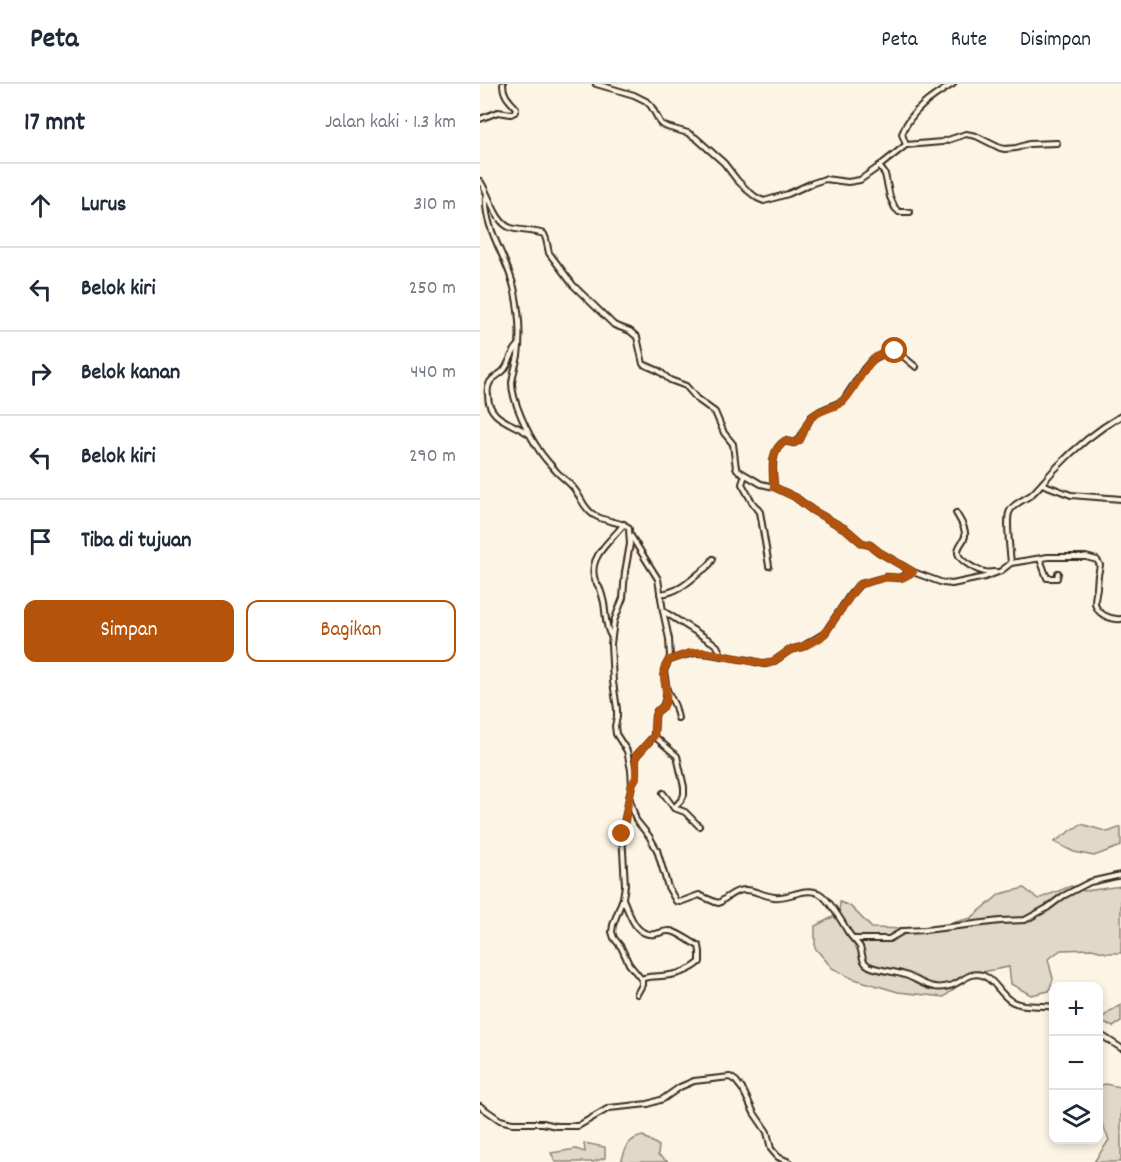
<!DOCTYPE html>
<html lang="id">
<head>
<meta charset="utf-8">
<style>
	:root { --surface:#fff; --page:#f2f2f3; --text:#1f2937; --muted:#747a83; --line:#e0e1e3; --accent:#b45309 }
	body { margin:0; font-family:Dekko,sans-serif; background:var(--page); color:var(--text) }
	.controls { position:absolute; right:18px; bottom:18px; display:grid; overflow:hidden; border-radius:12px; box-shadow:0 3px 9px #0003 }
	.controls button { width:54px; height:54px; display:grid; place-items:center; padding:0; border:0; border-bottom:2px solid var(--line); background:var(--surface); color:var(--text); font:30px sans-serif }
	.stop { position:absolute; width:18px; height:18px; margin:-14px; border:4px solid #b45309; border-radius:50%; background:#fff }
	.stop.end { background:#b45309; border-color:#fff; box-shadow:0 2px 6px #0008 }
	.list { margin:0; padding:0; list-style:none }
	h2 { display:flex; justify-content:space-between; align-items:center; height:78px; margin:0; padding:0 24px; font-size:26px }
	h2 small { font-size:20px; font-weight:400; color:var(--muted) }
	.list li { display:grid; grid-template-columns:39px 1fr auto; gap:18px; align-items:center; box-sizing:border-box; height:84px; padding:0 24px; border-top:2px solid var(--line) }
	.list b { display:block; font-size:22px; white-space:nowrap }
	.list em { font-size:20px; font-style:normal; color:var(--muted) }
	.actions { display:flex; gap:12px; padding:18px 24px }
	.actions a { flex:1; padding:14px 0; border:2px solid var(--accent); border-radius:12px; text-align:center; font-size:21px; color:var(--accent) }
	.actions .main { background:var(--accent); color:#fff }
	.icon { flex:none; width:33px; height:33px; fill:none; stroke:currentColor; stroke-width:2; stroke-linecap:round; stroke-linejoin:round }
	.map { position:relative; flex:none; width:641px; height:1078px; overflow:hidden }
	header { display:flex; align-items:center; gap:36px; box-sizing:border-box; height:84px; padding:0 30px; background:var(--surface); border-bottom:2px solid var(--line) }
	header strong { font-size:28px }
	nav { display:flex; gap:33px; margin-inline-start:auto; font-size:21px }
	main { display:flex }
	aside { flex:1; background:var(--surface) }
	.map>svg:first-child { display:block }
	.green { fill:#e0d8c8; stroke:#8e8173; stroke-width:1.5 }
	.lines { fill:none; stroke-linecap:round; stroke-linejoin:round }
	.street-casing { stroke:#3b2a1e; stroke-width:8 }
	.street { stroke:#fcf5e5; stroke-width:4 }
	.route { stroke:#b45309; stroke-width:8 }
</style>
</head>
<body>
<header>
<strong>Peta</strong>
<nav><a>Peta</a><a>Rute</a><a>Disimpan</a></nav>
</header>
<main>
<aside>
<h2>17 mnt<small>Jalan kaki · 1.3 km</small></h2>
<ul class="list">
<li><svg class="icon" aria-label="ahead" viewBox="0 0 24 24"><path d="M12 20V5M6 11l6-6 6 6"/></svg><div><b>Lurus</b></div><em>310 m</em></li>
<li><svg class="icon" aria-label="left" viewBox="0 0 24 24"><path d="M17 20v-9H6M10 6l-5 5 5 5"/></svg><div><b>Belok kiri</b></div><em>250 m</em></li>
<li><svg class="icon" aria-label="right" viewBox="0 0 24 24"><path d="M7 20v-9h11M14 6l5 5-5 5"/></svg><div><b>Belok kanan</b></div><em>440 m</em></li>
<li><svg class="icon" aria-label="left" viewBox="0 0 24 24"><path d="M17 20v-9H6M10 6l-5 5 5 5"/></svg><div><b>Belok kiri</b></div><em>290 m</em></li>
<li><svg class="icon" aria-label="arrive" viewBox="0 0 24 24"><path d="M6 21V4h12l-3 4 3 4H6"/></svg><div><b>Tiba di tujuan</b></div></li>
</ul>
<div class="actions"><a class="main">Simpan</a><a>Bagikan</a></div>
</aside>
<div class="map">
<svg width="641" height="1078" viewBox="0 0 641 1078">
	<rect width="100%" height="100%" fill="#fcf5e5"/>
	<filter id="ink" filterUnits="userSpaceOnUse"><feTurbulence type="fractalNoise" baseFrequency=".0167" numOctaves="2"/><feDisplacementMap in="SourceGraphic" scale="12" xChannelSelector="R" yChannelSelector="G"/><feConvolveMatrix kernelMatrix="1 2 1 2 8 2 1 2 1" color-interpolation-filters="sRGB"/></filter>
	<g filter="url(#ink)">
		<g class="green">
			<path d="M601,740L628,748L641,743V762L614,772L594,768L574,758Z"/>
			<path d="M591,802L605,807L641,802V869H627L612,865L581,866L568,875L573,895L569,907L551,911L531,900L529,883L492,890L464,913L418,908L371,894L352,884L335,864V842L359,830L360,818L370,822L392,844L434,845L460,842L491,834L520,810L544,804L558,815Z"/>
			<path d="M641,921V938L633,943L619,937L630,927Z"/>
			<path d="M625,1000L641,1003V1078H614L629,1056L619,1032V1002Z"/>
			<path d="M163,1052L179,1062L178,1071L188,1078H141C146,1064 147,1055 163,1052Z"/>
			<path d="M104,1059L125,1063V1074L113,1078H76L71,1069L96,1065L105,1068Z"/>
		</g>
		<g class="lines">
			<g class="street-casing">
				<g id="street">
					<path d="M116,0L154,11L166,17L171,22L181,40L187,43L208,49L216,54L244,79L257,96L267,106L277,114L284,117L308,110L330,100L345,95L368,98L380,96L397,84L426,61L462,58L486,50L496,52L520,64L525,65L536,64L549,60L577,59"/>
					<path d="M0,35L18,28L31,30L35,28L36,24C29,16 23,11 23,0"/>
					<path d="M426,61L422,50C430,27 453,12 473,0"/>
					<path d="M399,82L405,90L410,113L415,124L419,128H430"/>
					<path d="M0,97C9,109 15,139 31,144C41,147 53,146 64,150L66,155L69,169L93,201L134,241L150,247L157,253L163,280L179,287L190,296L206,302L217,315L235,328L244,349L253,360L256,384L259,387L281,400L294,403L315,413L332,426L367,446L382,459L390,461L399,468L433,488L463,499L472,500L505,493L521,487L531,479C530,467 526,439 529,429C532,420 544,416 551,411C560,403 567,393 576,384C595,364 617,346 641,332"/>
					<path d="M6,113C4,147 29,175 35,208C39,228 41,251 38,272C36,281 33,289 32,299C32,317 48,350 59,366C63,373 70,380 76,387C82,394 90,398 95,406C102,415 104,425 114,431C125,438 138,437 148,443L149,445L150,460L145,488L143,514L134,537L131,560L133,598L137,625V633L135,642L136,650L147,667L151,686L152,700L142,750L145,801L143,814L133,841L132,848L134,854L141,863L149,880L162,896V901L157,910"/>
					<path d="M38,262C31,269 30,278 24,286C20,291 14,292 10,298C8,302 7,307 8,311C8,336 32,338 49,350"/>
					<path d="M265,391L262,400L272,418L280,428L289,482"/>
					<path d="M562,400L591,411L641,415"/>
					<path d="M294,403C293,388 289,367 305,357L314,359L319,356L331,333L340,327L363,317L384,285L392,276L405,269L415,268L419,269L436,283"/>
					<path d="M476,429C480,436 486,444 485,452C484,458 477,462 478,469C479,477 498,487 505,488C508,489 511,488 515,488"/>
					<path d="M151,452L178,495L183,527L189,555L190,573L184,587L187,606L195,622L198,634"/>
					<path d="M560,475L567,494H577L578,489"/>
					<path d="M531,479L568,473H606L617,476L620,481C618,489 617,496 617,504C616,509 615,514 615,519C616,530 631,536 641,535"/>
					<path d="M180,510C201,507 208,498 223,486C228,482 230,482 233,475"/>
					<path d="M183,527L232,558L237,562L242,572L268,576L284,580L293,578L310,566L322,563L345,549L370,511L380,500L406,493L419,494L432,488"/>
					<path d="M131,552C125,543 126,530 124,519C123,515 122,510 120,505C118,501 115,498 114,493C109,471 133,455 144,440"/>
					<path d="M190,576C213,568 217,567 242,572"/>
					<path d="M174,652L197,672L204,703V711L202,715L194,724L205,728L219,742"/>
					<path d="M153,698C158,689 154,681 156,672L174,652L175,632L177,627C186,623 185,615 187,607"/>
					<path d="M183,709L194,724"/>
					<path d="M150,716L156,736L169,752L177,766L188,803L196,817L200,818L219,811L235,818L239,819C251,810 260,802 276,808C282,810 287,812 294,813C309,815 323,803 338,809C347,812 363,839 368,848C372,854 377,858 380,863C383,870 381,878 389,882C400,887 414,887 425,891C435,894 444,902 455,903C458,904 465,903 469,902C481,900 488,887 502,891C516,896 520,912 533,918C545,924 560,920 574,923"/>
					<path d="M143,815C150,830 155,853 175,850C182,849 187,845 194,848C202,851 211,858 219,862L220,868V878C209,888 196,891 181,892C174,893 168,892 161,895"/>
					<path d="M374,855H409L423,847L445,846L520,837L545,836L567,824L583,812L610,798L641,791"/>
					<path d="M618,949L641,964"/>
					<path d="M0,1022L20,1036L32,1039H63L76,1042H98L129,1024L168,1020L183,1015L200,1003L214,997L250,993L256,997L263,1006L274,1029L287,1048L291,1065L298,1073L309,1078"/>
				</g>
			</g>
			<use href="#street" class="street"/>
		</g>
	</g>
	<g class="lines" filter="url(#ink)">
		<path class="route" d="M142,750L152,700L156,694V672L174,652L175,632L177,627C195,619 181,597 184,585C184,583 188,578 189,576L210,569L224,568L287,580L297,575L310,566L322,563L340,554L345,549L378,501L406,493L422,494L433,488L399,468L390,461L382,459L367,446L332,426L315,413L294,403C293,388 289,366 305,357L314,359L320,356C324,349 326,337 333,332C343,324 358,324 366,314C382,296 386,268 415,267"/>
	</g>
</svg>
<div class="controls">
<button>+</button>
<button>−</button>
<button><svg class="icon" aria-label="layers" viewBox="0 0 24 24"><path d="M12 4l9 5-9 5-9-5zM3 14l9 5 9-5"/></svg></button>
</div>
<div class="stop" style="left:415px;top:267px"></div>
<div class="stop end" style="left:142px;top:750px"></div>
</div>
</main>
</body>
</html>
